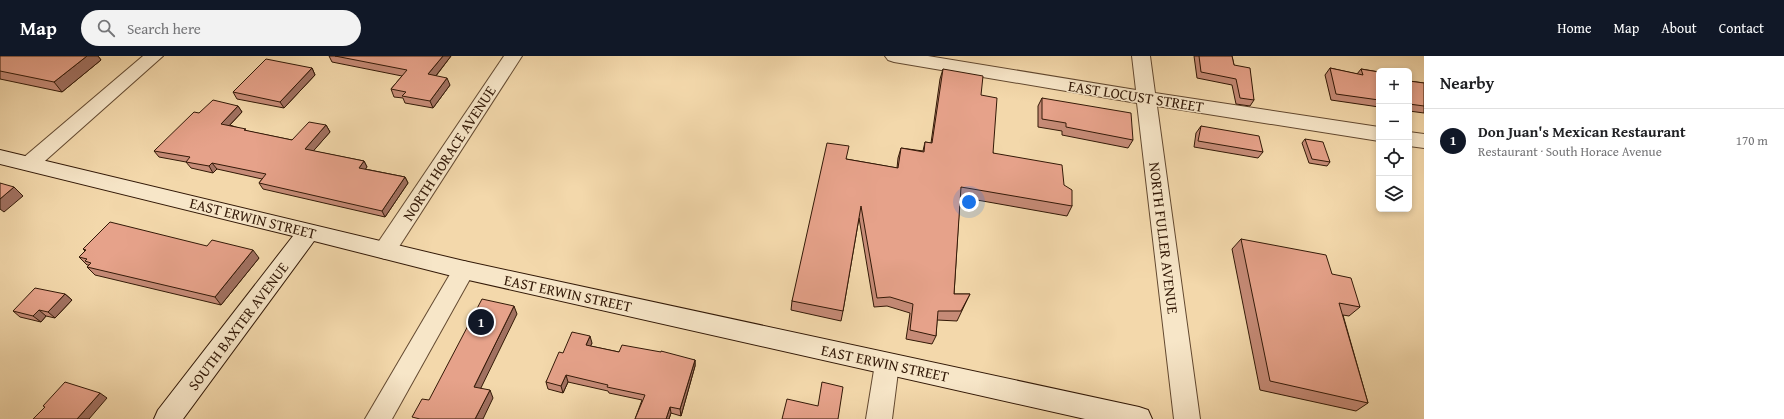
<!DOCTYPE html>
<html lang="en">
<head>
<meta charset="utf-8">
<style>
	:root { --surface:#fff; --page:#f2f2f2; --text:#202124; --muted:#757577; --line:#e0e0e0; --accent:#111827 }
	body { margin:0; font-family:"Gentium Book Plus",serif; background:var(--page); color:var(--text) }
	.controls { position:absolute; right:12px; top:12px; display:grid; overflow:hidden; border-radius:6px; box-shadow:0 2px 6px #0003 }
	.controls button { width:36px; height:36px; display:grid; place-items:center; padding:0; border:0; border-bottom:1px solid var(--line); background:var(--surface); color:var(--text); font:20px sans-serif }
	.you { position:absolute; left:969px; top:146px; width:14px; height:14px; margin:-10px; border:3px solid #fff; border-radius:50%; background:#1a73e8; box-shadow:0 0 0 6px #1a73e833 }
	.badge { display:grid; place-items:center; width:26px; height:26px; border-radius:50%; background:var(--accent); color:#fff; font-size:13px; font-weight:700 }
	.pin { position:absolute; translate:-50% -50%; border:2px solid #fff; box-shadow:0 1px 4px #0006 }
	.list { margin:0; padding:0; list-style:none }
	h2 { display:flex; justify-content:space-between; align-items:center; height:52px; margin:0; padding:0 16px; font-size:17px }
	h2 small { font-size:13px; font-weight:400; color:var(--muted) }
	.list li { display:grid; grid-template-columns:26px 1fr auto; gap:12px; align-items:center; box-sizing:border-box; height:64px; padding:0 16px; border-top:1px solid var(--line) }
	.list b { display:block; font-size:15px; white-space:nowrap }
	.list p { margin:0; font-size:13px; white-space:nowrap; color:var(--muted) }
	.list em { font-size:13px; font-style:normal; color:var(--muted) }
	.icon { flex:none; width:22px; height:22px; fill:none; stroke:currentColor; stroke-width:2; stroke-linecap:round; stroke-linejoin:round }
	.map { position:relative; flex:none; width:1424px; height:363px; overflow:hidden }
	header { display:flex; align-items:center; gap:24px; box-sizing:border-box; height:56px; padding:0 20px; background:var(--accent); color:#fff }
	header strong { font-size:19px }
	nav { display:flex; gap:22px; margin-inline-start:auto; font-size:14px }
	.search { width:280px; height:36px; background:var(--page); display:flex; align-items:center; gap:10px; box-sizing:border-box; padding:0 14px; border-radius:22px; color:var(--muted); font-size:15px }
	main { display:flex }
	aside { flex:1; background:var(--surface) }
	.map>svg:first-child { display:block }
	.lines { fill:none; stroke-linecap:round; stroke-linejoin:round }
	.street-casing { stroke:#634930; stroke-width:2 }
	.secondary-casing { stroke:#331907; stroke-width:2 }
	.street { fill:#f7e6c8; fill-rule:evenodd }
	.secondary { fill:#f7e6c8; fill-rule:evenodd }
	.wall { fill:#c68b77; stroke:#331907 }
	.shaded-wall { fill:#a17161; stroke:#331907 }
	.building { fill:#e6a28a; stroke:#331907 }
	.labels { text-anchor:middle; dominant-baseline:central; stroke-width:3; stroke-linejoin:round; paint-order:stroke }
	.street-label { font-size:15px; fill:#331907; stroke:#f7e6c8 }
</style>
</head>
<body>
<header>
<strong>Map</strong>
<div class="search"><svg class="icon" aria-label="search" viewBox="0 0 24 24"><circle cx="10" cy="10" r="6"/><path d="M15 15l6 6"/></svg>Search here</div>
<nav><a>Home</a><a>Map</a><a>About</a><a>Contact</a></nav>
</header>
<main>
<div class="map">
<svg width="1424" height="363" viewBox="0 0 1424 363">
	<rect width="100%" height="100%" fill="#f3d8ab"/>
	<filter id="stains"><feTurbulence type="fractalNoise" baseFrequency=".005" numOctaves="4"/><feColorMatrix values="0 0 0 0 .2 0 0 0 0 .09 0 0 0 0 .02 0 0 0 .5 -.17"/></filter>
	<radialGradient id="worn" r=".72"><stop offset=".6" stop-color="#630" stop-opacity="0"/><stop offset="1" stop-color="#630" stop-opacity=".3"/></radialGradient>
	<g class="lines">
		<g class="street-casing">
			<g id="street">
				<path d="M143,0H163L37,112L30,114L23,112L20,107L23,102Z"/>
				<path d="M504,0H522L393,200L385,203L377,200L374,194L377,188Z"/>
				<path d="M885,0H928L1136,34L1132,0H1150L1155,37L1379,71V85L1157,50L1200,363H1174L1137,47L894,6L888,4Z"/>
				<path d="M1409,76L1424,78V92L1409,90Z"/>
				<path d="M464,205L472,208L475,214L392,363H365L456,208Z"/>
				<path d="M887,297L896,300L899,308L892,363H866L875,308L878,300Z"/>
			</g>
		</g>
		<g class="secondary-casing">
			<path id="secondary" d="M0,94L464,205L1139,351L1148,354L1152,363H1085L464,223L314,185L183,363H154L158,354L293,180L0,108Z"/>
		</g>
		<use href="#street" class="street"/>
		<use href="#secondary" class="secondary"/>
	</g>
	<g class="wall">
		<path d="M0,0H98L101,4L62,36L0,23Z"/>
		<path d="M329,0H451L436,20L450,29L433,52L405,47L403,42L394,41L391,33L402,20L332,6Z"/>
		<path d="M1194,0H1232L1234,9L1254,44L1250,50L1236,48L1232,29L1197,22Z"/>
		<path d="M312,12L315,19L284,52L237,43L233,36Z"/>
		<path d="M1330,12L1357,18L1361,13L1379,16V51L1331,44L1325,19Z"/>
		<path d="M943,13L981,39L993,97L1064,129L1072,150L1067,160L960,141L954,238H970L957,265L937,264L936,280L932,288L906,283L910,257L887,250L874,251L859,162L843,255L841,265L791,254L792,245L846,103L897,112L898,102L901,92L923,95L925,86L931,87L940,23Z"/>
		<path d="M1409,25L1424,27V57L1409,55Z"/>
		<path d="M1042,42L1133,84L1128,92L1062,79V75L1038,71V50Z"/>
		<path d="M238,50L242,56L230,69L247,75L292,84L326,69L330,76L313,95L364,105L367,111L365,113L405,121L408,127L385,161L263,133L259,127L262,123L217,113L213,117L191,112L186,106L159,101L154,95L199,57Z"/>
		<path d="M1201,70L1263,96L1258,102L1194,91L1196,77Z"/>
		<path d="M1305,83L1330,106L1327,110L1309,107L1302,87Z"/>
		<path d="M1241,183L1332,218L1360,251L1349,260L1343,259L1368,347L1356,355L1260,334L1232,193Z"/>
		<path d="M83,193L259,202L221,249L95,219L87,211L89,209H87L79,201L85,195Z"/>
		<path d="M65,238L72,244L55,262L46,260L41,266L20,261L13,255Z"/>
		<path d="M592,287L590,290L619,296L695,304V310L681,360L671,357L669,363H635L642,344L609,337L608,335L568,326L563,337L548,333L546,326L563,297Z"/>
	</g>
	<g class="shaded-wall">
		<path d="M87,0H98L101,4L62,36L54,26Z"/>
		<path d="M443,0H451L431,26L428,18Z"/>
		<path d="M312,12L315,19L284,52L280,46Z"/>
		<path d="M447,22L450,29L433,52L430,45Z"/>
		<path d="M238,50L242,56L225,74L221,68Z"/>
		<path d="M326,69L330,76L309,100L305,93Z"/>
		<path d="M364,105L367,111L362,118L359,112Z"/>
		<path d="M212,107L217,113L213,117L209,110Z"/>
		<path d="M405,121L408,127L385,161L382,155Z"/>
		<path d="M14,131L23,140L4,156L0,153V143Z"/>
		<path d="M253,194L259,202L221,249L215,241Z"/>
		<path d="M65,238L72,244L55,262L48,256Z"/>
		<path d="M514,250L517,258L478,338L474,331Z"/>
		<path d="M39,254L46,260L41,266L33,260Z"/>
		<path d="M590,280L592,287L588,296L586,289Z"/>
		<path d="M695,304V310L681,360L680,353Z"/>
		<path d="M566,319L568,326L563,337L561,330Z"/>
		<path d="M490,334L493,342L483,363H475Z"/>
		<path d="M100,337L107,342L89,363H77Z"/>
		<path d="M670,351L671,357L669,363H666Z"/>
	</g>
	<g class="building">
		<path d="M0,0H87L54,26L0,15Z"/>
		<path d="M335,0H443L428,18L447,22L430,45L402,40L406,36L391,33L407,14Z"/>
		<path d="M1199,0H1232L1234,9L1250,12L1254,44L1240,42L1236,23L1201,16Z"/>
		<path d="M266,3L312,12L280,46L233,36Z"/>
		<path d="M1330,12L1363,19L1361,13L1379,16V44L1336,38Z"/>
		<path d="M943,13L983,20L981,39L997,42L993,97L1062,109L1064,129L1072,134V150L961,131L954,238H970L961,255H938L936,280L910,274L913,248L890,241L877,242L861,150L843,255L792,245L827,87L849,90L846,103L898,112L901,92L924,96L925,86L932,87Z"/>
		<path d="M1409,25L1424,27V50L1409,48Z"/>
		<path d="M1042,42L1131,57L1133,84L1066,71V67L1042,63Z"/>
		<path d="M213,44L238,50L221,68L246,73L244,74L292,84L309,66L326,69L305,93L364,105L359,112L405,121L382,155L259,127L266,118L212,107L209,110L186,106L190,101L154,95L194,56L199,57Z"/>
		<path d="M1201,70L1259,80L1263,96L1198,85Z"/>
		<path d="M1305,83L1323,86L1330,106L1312,103Z"/>
		<path d="M0,127L14,131L0,143Z"/>
		<path d="M110,166L207,190L212,184L253,194L215,241L87,211L91,207L85,205L87,203L79,201L86,194L83,193Z"/>
		<path d="M1241,183L1326,199L1332,218L1351,222L1360,251L1339,247L1368,347L1270,325Z"/>
		<path d="M35,232L65,238L48,256L39,254L33,260L13,255Z"/>
		<path d="M482,243L514,250L474,331L490,334L475,363H420L412,361L422,343L429,344Z"/>
		<path d="M572,276L590,280L586,289L619,296L622,289L661,296V295L695,304L680,353L670,351L666,363H635L645,339L607,331L608,329L566,319L561,330L546,326L559,296L563,297Z"/>
		<path d="M65,326L100,337L77,363H33L45,351L43,350Z"/>
		<path d="M822,326L843,331L838,363H782L787,343L818,350Z"/>
	</g>
	<g class="labels">
		<g class="street-label">
			<text transform="translate(1136 40) rotate(9)">EAST LOCUST STREET</text>
			<text transform="translate(449 97) rotate(-57)">NORTH HORACE AVENUE</text>
			<text transform="translate(253 162) rotate(14)">EAST ERWIN STREET</text>
			<text transform="translate(1164 182) rotate(83)">NORTH FULLER AVENUE</text>
			<text transform="translate(568 237) rotate(12)">EAST ERWIN STREET</text>
			<text transform="translate(238 270) rotate(-53)">SOUTH BAXTER AVENUE</text>
			<text transform="translate(885 307) rotate(12)">EAST ERWIN STREET</text>
		</g>
	</g>
	<rect width="100%" height="100%" filter="url(#stains)"/>
	<rect width="100%" height="100%" fill="url(#worn)"/>
</svg>
<div class="controls">
<button>+</button>
<button>−</button>
<button><svg class="icon" aria-label="locate" viewBox="0 0 24 24"><circle cx="12" cy="12" r="6"/><path d="M12 2v4M12 18v4M2 12h4M18 12h4"/></svg></button>
<button><svg class="icon" aria-label="layers" viewBox="0 0 24 24"><path d="M12 4l9 5-9 5-9-5zM3 14l9 5 9-5"/></svg></button>
</div>
<div class="you"></div>
<div class="pin badge" style="left:481px;top:266px">1</div>
</div>
<aside>
<h2>Nearby<small></small></h2>
<ul class="list">
<li><span class="badge">1</span><div><b>Don Juan's Mexican Restaurant</b><p>Restaurant · South Horace Avenue</p></div><em>170 m</em></li>
</ul>
</aside>
</main>
</body>
</html>
